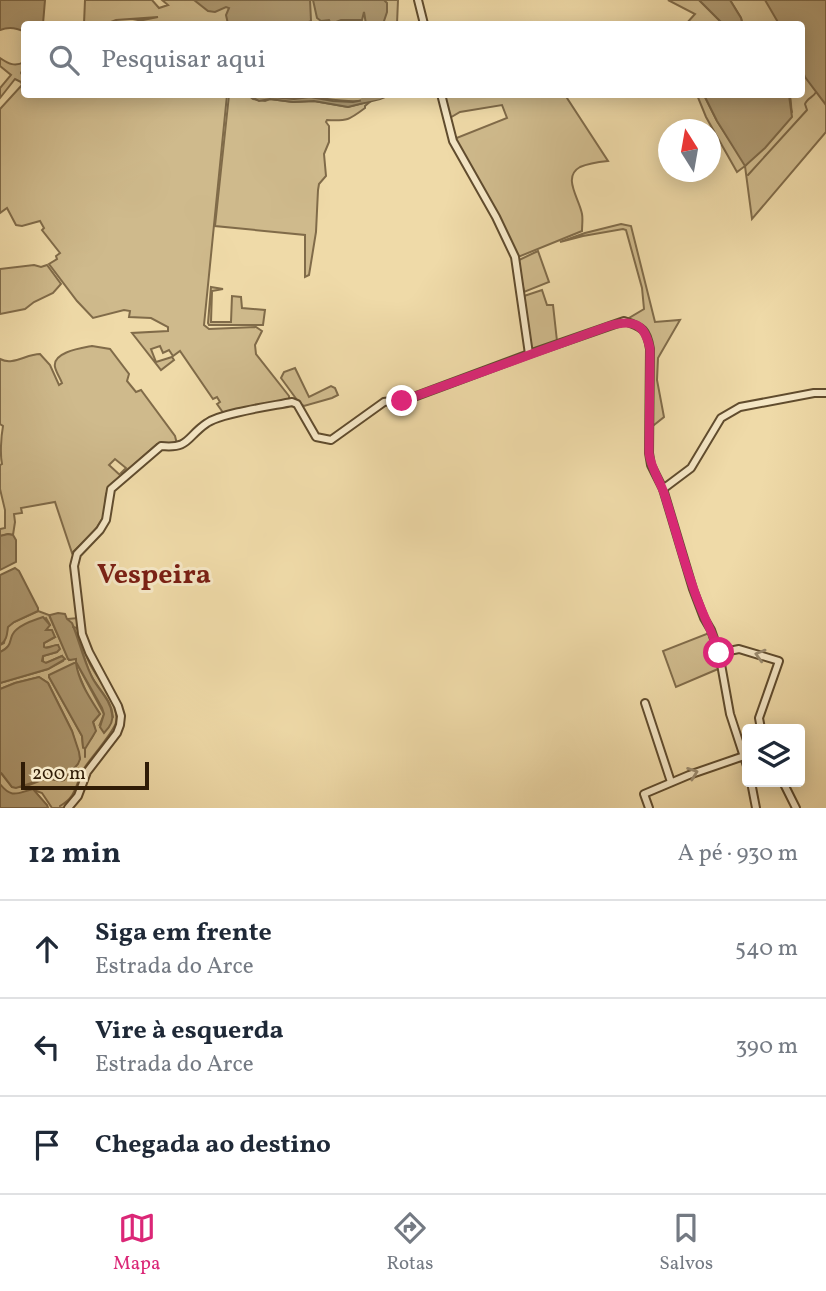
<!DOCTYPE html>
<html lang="pt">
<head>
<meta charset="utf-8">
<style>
	:root { --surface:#fff; --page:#f6f6f7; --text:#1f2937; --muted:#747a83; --line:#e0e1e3; --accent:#db2777 }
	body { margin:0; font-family:Vollkorn,serif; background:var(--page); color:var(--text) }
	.controls { position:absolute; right:21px; bottom:21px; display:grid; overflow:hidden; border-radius:7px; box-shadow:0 4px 18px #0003 }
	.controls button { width:63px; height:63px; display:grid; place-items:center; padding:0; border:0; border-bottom:2px solid var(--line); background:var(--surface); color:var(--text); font:35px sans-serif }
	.compass { position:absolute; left:658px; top:119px; width:63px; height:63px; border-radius:50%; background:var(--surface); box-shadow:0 4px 18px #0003; rotate:349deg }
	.scale { position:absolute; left:21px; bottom:18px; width:128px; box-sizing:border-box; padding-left:7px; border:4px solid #301c06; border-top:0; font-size:19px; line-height:24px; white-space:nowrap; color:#301c06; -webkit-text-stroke:5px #f5e7c6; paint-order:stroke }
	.stop { position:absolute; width:21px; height:21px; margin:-16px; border:5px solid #db2777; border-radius:50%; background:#fff }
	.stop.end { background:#db2777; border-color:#fff; box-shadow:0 2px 7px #0008 }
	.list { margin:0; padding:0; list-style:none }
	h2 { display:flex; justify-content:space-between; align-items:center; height:91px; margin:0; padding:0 28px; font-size:30px }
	h2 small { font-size:23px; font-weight:400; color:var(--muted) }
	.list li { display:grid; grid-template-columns:46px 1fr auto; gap:21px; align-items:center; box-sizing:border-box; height:98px; padding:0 28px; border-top:2px solid var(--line) }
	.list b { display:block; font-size:26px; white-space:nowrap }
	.list p { margin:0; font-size:23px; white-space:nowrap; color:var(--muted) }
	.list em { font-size:23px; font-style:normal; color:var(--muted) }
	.icon { flex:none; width:38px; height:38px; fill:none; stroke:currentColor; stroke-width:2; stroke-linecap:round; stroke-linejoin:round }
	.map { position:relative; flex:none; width:826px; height:808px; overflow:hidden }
	.search { position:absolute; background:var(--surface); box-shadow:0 4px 18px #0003; left:21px; right:21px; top:21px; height:77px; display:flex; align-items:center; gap:18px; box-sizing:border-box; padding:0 24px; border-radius:7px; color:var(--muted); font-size:26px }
	.sheet { height:385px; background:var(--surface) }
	nav { display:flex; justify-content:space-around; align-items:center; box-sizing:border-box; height:98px; border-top:2px solid var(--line); background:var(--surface); font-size:19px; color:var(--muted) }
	nav a { display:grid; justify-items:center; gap:4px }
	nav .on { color:var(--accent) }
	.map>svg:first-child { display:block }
	.green { fill:#cfba8c; stroke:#806b49; stroke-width:2; fill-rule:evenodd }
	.water { fill:#ae9971; stroke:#7c6746; stroke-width:2 }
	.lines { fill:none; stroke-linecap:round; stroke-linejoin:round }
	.stream { stroke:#7c6746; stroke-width:2 }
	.canal { stroke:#ae9971; stroke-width:4.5 }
	.minor-casing { stroke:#604c2e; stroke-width:10 }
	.minor { stroke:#f5e7c6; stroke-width:6 }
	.oneway { stroke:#9c8c70 }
	.route { stroke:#db2777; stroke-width:9 }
	.labels { text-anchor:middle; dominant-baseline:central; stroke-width:6; stroke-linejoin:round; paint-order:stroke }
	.neighbourhood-label { font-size:28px; font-weight:bold; fill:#7a1f14; stroke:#f5e7c6 }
</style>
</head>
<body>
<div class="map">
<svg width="826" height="808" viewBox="0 0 826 808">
	<rect width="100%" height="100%" fill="#efdaa8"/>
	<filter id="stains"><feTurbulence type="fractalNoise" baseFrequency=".00286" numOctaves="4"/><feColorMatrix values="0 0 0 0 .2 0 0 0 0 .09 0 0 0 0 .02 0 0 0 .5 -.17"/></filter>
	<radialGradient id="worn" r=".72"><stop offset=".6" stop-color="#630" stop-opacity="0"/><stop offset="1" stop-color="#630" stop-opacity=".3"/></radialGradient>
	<g class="green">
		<path d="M85,0H152L159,8L168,5L162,0H398L397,24H123L158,17L116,20L106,24H84Z"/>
		<path d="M668,0H699L723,24H710L702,22L699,24H686L695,14Z"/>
		<path d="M730,0H826V132L752,219L745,166L737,172L706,117L697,95H704L717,121L746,165L792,112C790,104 792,99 789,95L802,94V24H738L742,22L741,18Z"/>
		<path d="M0,58C9,64 15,67 24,62V67L21,73L24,78V94L227,95L204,325L209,329L256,327L262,331L255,345L256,354L289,396V401L224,414L217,404L220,402L217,397L213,399L180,351L173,356L169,350L163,353L160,346L151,349L156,362L172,357L174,360L161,370L132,333L168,331V327L151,318L129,317L130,311L124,310L93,318L77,301L49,264L57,259L56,256L60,253L42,230L44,228L40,221L22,226L16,225L7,208L0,213V109L22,85L21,82L15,79L0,98V88L11,75L0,66Z"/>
		<path d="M229,95H248L253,99L265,101L270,99L293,102L314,101L348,107L371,101L365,106V108C349,120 348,121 327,120L326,122L329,126V142L324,154L326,176L319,184L318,190L316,232L309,275L305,277V235L215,226Z"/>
		<path d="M256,95H385C361,106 337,100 312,97C307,97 301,98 296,99C284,99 268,98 256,95Z"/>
		<path d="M442,95H565L608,161C598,162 589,163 580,167C562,177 579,198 582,214C583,219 582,225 582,231L518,257L454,139L507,118L502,105L460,112L448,119Z"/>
		<path d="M621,224L631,226L655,322L680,320L658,358L657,380L664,417L649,429L648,335L624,321L644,309L642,288L626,230L623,229L583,236L560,242L585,233Z"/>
		<path d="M538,251L549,282L524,292L518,262L519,260Z"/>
		<path d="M34,265L41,267L47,265L61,284L53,293L34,302L25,309L0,314V269Z"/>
		<path d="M211,287L223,289L212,291L211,322H231L232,296L241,297L242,308L265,310L263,325H209L208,323Z"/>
		<path d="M542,290L547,305H553L557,341L534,350L530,346L524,296Z"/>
		<path d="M92,346L110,349L129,374L127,381L136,392L141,390L175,436L177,444H157L123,474L121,473L126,468L115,459L109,465L121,476L110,487L106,494L104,516L94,532L72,553L55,502L21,508L22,513L14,514L15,522L13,535L8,534L0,536V529L5,528V510L0,489V465L2,464C0,455 1,437 3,426L0,424V359C13,366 26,354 40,354L50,365L59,385L62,383C60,378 56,372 55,367C52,352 82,348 92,346Z"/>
		<path d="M295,368L309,397L331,386L335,388L338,395L332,398L304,406L300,404L281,378L284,372Z"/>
		<path d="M38,611L49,615L69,660L76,658V662L104,714L100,724L113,717C112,701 101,692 93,679C83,663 80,630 67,619L78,618L119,714L118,726L66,808H52L42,793L34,790L48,808H0V772L12,787H24L47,778L61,781L80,759L72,731L48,683L39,677L15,683L0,689V683L48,669L63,661L62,656L46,663H43V656L57,652L58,645L44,648V643L55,637L46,630L50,625L46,618L12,636C11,645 9,648 0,652V645L4,643L7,627L14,622ZM72,665L76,668L89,699L100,714L93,722C98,733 91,740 83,747L82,736L49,677L50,675Z"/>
		<path d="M709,633L717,656L718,669L676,687L663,651Z"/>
	</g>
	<g class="water">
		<path d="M0,0H45L43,24H24V32C17,28 8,27 0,30Z"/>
		<path d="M194,0H310L311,21L304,24H228L226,15L229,8L226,7L215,12L208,11Z"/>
		<path d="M313,0H384L387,3V12L383,24H366L364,12L362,20H341L336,22L340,23L362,22L361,24H331L329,20L321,21L317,18Z"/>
		<path d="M699,0H730L741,18L742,22L738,24H723Z"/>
		<path d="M765,0H826V105L805,77L802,69V24H779Z"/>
		<path d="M248,95L294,99L310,97L333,101L353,102L390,95L380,99L348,107L314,101L293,102L270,99L259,101Z"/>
		<path d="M704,95H789L792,117L765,148L745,166L717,121Z"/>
		<path d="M8,534L13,535L16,540V562L0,570V536Z"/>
		<path d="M15,568L19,571L38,608V611L14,622L8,627C7,634 7,641 0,645V575Z"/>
		<path d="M58,613L65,614L67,619L72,623C79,640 83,659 91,675C97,689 110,698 112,714C114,721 109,728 104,733L100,727L104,714L102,708L76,662V659L70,660L68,659L50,617V615Z"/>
		<path d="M43,617L50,625L46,630H52L55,637L44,643V647C49,650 53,644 58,645L60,649L57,652L43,656L42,661L46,663L62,656L65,659L48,669L0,683V652C15,645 7,638 16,630C23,623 35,620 43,617Z"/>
		<path d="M74,663H76C79,683 90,698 100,714L93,722L96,731L85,749L83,747L82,736L49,677V675Z"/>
		<path d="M39,677L48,683L72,731L79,752L80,759L78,764L64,780L60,781L47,778L16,788L12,787L2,774L0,772V689L15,683Z"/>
		<path d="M0,784C12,799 17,793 33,789L47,805L48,808H0Z"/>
	</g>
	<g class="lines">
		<g class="stream">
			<path d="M748,175L807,110L805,104C807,98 814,97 816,92"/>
			<path d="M85,757V749"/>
			<path d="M60,806C78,796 75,783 85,767C91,758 115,730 116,722C120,704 98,680 90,664C84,652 80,640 77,628L73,627"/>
		</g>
		<path class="canal" d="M363,100L379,97L385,94"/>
		<g class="minor-casing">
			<g id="minor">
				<path d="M418,0L424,24"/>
				<path d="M441,94L453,141L496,217L515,257L529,354"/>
				<path d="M663,489L691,468L721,418L740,407L814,393H826"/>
				<path d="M719,653L739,649L779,661L759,718L761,729"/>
				<path d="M645,703L671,782"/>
				<path d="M751,782L756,808"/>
				<path d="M783,782L796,808"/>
				<path d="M68,808L78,796L87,772L117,733L120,725L121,716L118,706L89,652L82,634L74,566L77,554L100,530L106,520L111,489L161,446C190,449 186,437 207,423C221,413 272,406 292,402L297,404L316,437L331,440L384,402L411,398L529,354L624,321C643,327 647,330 650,349L649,453L651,465L663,489L693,589L704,618L711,630L719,653L730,714L747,766"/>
				<path d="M649,808L644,794L689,775L744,756"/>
			</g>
		</g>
		<use href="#minor" class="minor"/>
	</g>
	<defs><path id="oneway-chevron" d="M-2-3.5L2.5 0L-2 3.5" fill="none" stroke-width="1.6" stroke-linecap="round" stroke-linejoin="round" transform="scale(1.75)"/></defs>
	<g class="oneway">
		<use href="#oneway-chevron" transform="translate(760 655) rotate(-164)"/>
		<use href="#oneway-chevron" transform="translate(693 773) rotate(-20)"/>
	</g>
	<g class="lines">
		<path class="route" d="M402,401L609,326C633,319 645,323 650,349L649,453C651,468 659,479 664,493C674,524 682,556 693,587C700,610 712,630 719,653"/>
	</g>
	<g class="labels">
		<g class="neighbourhood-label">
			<text x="154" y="575">Vespeira</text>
		</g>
	</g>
	<rect width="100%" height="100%" filter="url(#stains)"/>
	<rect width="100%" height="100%" fill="url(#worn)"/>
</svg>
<div class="controls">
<button><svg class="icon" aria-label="layers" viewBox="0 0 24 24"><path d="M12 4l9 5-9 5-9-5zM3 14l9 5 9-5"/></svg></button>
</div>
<svg class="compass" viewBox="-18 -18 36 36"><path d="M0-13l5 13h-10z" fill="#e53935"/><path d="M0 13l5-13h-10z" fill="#747a83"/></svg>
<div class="scale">200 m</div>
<div class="stop" style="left:719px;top:653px"></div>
<div class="stop end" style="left:402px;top:401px"></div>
<div class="search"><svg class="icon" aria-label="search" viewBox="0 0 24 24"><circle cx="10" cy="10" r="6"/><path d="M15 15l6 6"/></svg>Pesquisar aqui</div>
</div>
<section class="sheet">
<h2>12 min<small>A pé · 930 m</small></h2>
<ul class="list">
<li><svg class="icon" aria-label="ahead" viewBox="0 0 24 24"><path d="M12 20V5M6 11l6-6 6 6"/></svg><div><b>Siga em frente</b><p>Estrada do Arce</p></div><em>540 m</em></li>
<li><svg class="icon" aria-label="left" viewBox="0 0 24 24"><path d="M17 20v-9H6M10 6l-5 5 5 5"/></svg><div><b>Vire à esquerda</b><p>Estrada do Arce</p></div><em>390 m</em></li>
<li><svg class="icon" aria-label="arrive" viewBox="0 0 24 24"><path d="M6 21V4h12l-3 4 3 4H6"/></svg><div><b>Chegada ao destino</b></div></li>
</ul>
</section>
<nav>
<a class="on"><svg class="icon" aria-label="map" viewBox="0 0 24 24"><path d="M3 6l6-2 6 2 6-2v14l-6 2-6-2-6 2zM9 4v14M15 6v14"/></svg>Mapa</a>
<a><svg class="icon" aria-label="directions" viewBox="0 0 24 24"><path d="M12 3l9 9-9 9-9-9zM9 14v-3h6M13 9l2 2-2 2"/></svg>Rotas</a>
<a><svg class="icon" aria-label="saved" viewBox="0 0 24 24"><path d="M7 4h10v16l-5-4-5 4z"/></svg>Salvos</a>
</nav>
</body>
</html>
